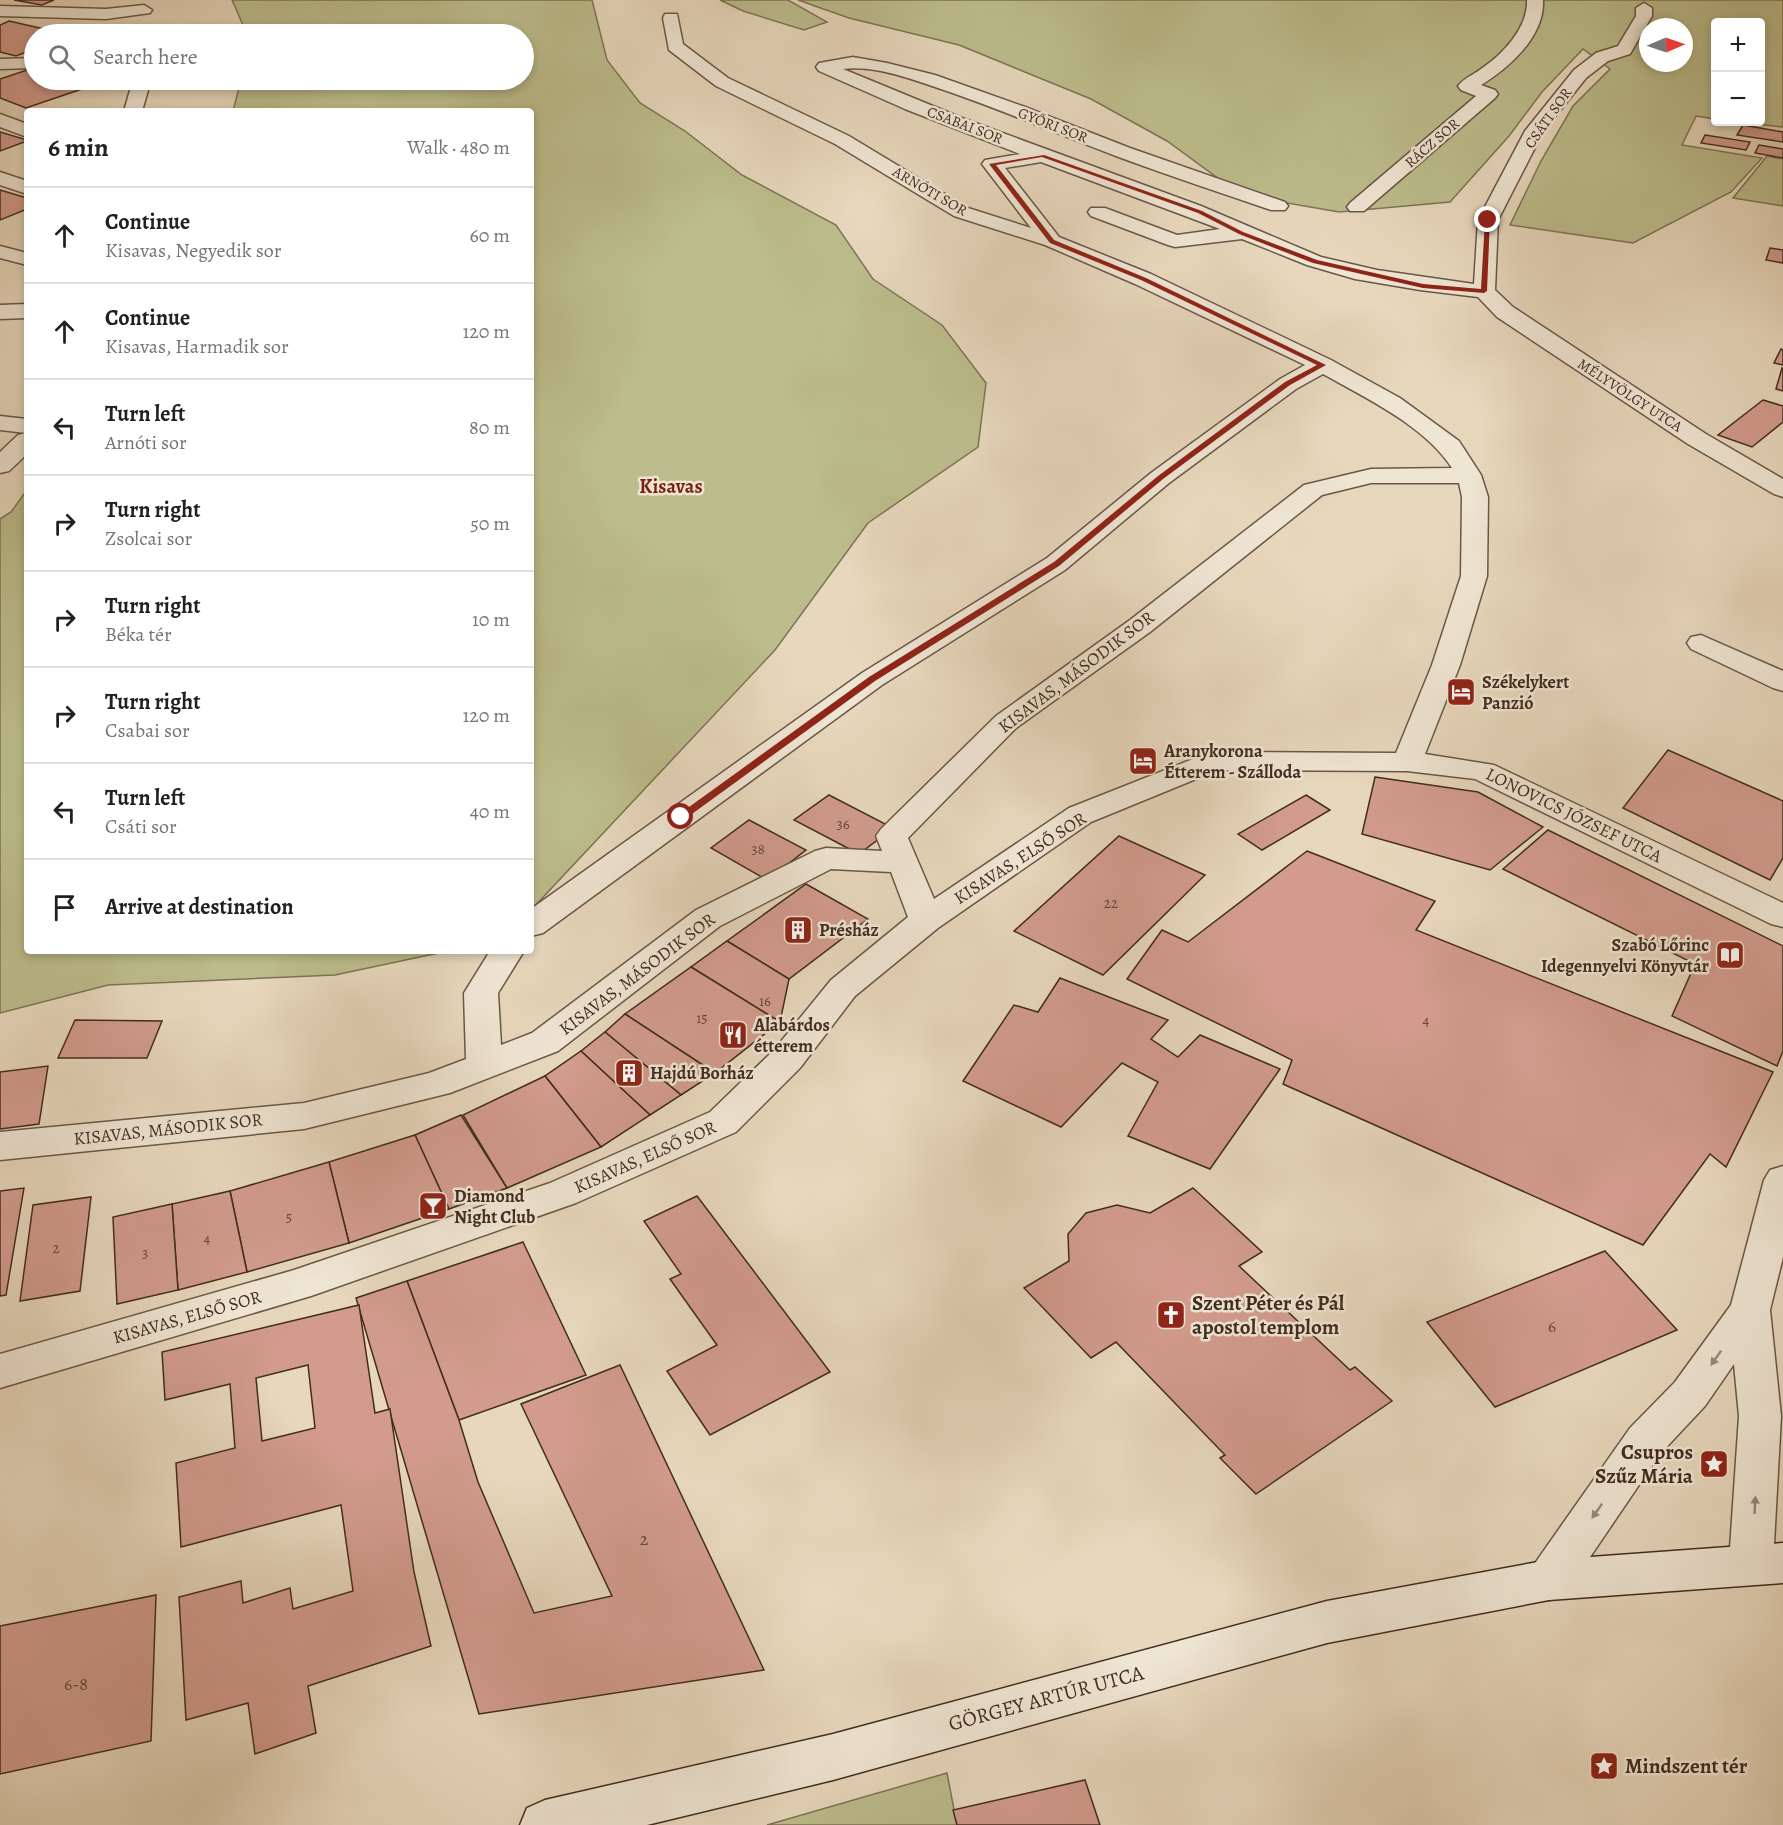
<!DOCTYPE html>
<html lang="en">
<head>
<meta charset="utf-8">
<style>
	:root { --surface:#fff; --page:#f6f6f6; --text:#202124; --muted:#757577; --line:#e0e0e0 }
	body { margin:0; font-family:Alegreya,serif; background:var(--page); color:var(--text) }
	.controls { position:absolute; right:18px; top:18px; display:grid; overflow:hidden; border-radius:6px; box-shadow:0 3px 9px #0003 }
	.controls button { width:54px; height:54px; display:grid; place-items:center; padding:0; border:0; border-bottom:2px solid var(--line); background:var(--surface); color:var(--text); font:30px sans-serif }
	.compass { position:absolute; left:1639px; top:18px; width:54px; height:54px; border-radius:50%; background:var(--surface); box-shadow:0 3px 9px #0003; rotate:88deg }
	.stop { position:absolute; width:18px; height:18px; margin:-14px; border:4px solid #8f2418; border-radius:50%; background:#fff }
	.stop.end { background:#8f2418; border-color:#fff; box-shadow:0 2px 6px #0008 }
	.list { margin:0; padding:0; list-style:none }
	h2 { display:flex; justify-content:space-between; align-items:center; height:78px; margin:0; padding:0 24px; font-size:26px }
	h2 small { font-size:20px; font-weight:400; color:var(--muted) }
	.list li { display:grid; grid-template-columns:39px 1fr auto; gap:18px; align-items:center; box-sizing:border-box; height:96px; padding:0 24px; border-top:2px solid var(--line) }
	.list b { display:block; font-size:22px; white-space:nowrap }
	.list p { margin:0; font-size:20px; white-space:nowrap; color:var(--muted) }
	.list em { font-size:20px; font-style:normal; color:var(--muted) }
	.icon { flex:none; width:33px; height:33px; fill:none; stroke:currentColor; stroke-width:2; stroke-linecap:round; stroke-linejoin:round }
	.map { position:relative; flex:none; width:1783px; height:1825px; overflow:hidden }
	.search { position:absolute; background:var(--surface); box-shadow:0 3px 9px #0003; left:24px; top:24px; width:510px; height:66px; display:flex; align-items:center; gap:15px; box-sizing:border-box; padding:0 21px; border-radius:33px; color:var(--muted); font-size:22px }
	.panel { position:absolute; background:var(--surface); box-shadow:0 3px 9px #0003; left:24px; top:108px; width:510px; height:846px; border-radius:6px }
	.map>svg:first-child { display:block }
	.green { fill:#bcbc8c; stroke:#7e7456; stroke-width:1.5; fill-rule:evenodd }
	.building { fill:#d29b8d; stroke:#412c20; stroke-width:1.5; fill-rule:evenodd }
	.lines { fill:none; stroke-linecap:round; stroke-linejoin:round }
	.street-casing { stroke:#6a5747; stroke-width:3 }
	.secondary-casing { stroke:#412c20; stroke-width:3 }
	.street { fill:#efe5d3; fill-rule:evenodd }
	.secondary { fill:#efe5d3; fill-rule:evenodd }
	.oneway { fill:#98887a }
	.route { fill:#8f2418 }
	.labels { text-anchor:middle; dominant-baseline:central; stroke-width:5; stroke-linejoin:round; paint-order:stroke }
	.far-street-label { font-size:15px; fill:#412c20; stroke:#efe5d3 }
	.number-label { font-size:15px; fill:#65483b }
	.street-label { font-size:18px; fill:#412c20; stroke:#efe5d3 }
	.poi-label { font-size:18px; font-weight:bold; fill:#412c20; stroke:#efe5d3; text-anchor:start }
	.near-number-label { font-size:18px; fill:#65483b }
	.far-district-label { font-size:20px; font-weight:bold; fill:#7a1f14; stroke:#efe5d3 }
	.near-poi-label { font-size:21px; font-weight:bold; fill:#412c20; stroke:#efe5d3; text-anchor:start }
	.near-street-label { font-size:21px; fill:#412c20; stroke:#efe5d3 }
</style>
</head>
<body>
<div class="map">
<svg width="1783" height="1825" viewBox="0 0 1783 1825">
	<rect width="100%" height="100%" fill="#e7d7bc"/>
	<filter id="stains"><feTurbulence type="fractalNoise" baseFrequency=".00333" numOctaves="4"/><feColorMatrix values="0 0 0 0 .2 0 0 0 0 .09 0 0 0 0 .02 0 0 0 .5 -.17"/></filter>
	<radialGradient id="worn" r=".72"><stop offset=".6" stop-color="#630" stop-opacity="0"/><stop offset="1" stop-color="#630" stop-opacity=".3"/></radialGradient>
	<g class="green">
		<path d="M232,0H592L607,60L640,103L685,131L742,175L836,225L873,279L942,325L986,383L978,447L868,523L775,650L531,910V111H233L241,80H524V34H247Z"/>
		<path d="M720,0H788L827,22L804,30L743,11Z"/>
		<path d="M798,0H1783V127L1738,122H1760V22H1716L1715,119L1696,116L1682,145L1762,158L1731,192L1633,243L1510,225L1541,161L1573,106L1610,69L1583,49L1542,92L1509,136L1450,202L1339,212L1241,195L1167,141L1091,99L959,45L849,18ZM1648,27H1684V63H1648Z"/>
		<path d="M1767,156L1783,159V206L1733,198Z"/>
		<path d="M27,490V951H448L335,975L108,985L0,1013V519L11,512Z"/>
		<path d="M947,1773L957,1825H767Z"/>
	</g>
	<g class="building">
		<path d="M14,0H54L42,5Z"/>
		<path d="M9,21L66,34H34V49L16,56L0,52V25Z"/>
		<path d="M33,68L34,80H67L88,87L26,108L0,98V79Z"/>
		<path d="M1743,125L1783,132V142L1737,135Z"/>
		<path d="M0,132L27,140V141L0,151Z"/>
		<path d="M1705,135L1750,142L1746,150L1701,143Z"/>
		<path d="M1759,145L1783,149V158L1755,153Z"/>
		<path d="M0,190L27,198V209L0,220Z"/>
		<path d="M1770,248L1783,250V263L1766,260Z"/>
		<path d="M1781,349L1783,350V365L1774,363Z"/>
		<path d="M1782,368L1783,369V391L1776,389Z"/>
		<path d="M1763,400L1783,406V422L1752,447L1718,435Z"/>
		<path d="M1668,750L1783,801V858L1770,880L1623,808Z"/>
		<path d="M1375,777L1478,792L1543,827L1490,870L1362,834Z"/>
		<path d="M829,795L893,828L859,854L794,820Z"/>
		<path d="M1306,795L1330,810L1262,850L1238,834Z"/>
		<path d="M749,820L806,850L767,880L711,848Z"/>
		<path d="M1548,830L1783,946V1051L1777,1066L1672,1016L1695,964L1503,869Z"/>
		<path d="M1119,836L1205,875L1103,975L1014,931Z"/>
		<path d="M1307,851L1435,901L1416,930L1773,1072L1726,1167L1710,1154L1643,1245L1283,1084L1292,1060L1127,979L1162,930L1188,942Z"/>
		<path d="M806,884L868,919L789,979L727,941Z"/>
		<path d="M727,941L789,979L780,1022L691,967Z"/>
		<path d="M691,967L780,1022L715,1073L625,1014Z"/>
		<path d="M1060,978L1168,1020L1151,1039L1178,1057L1200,1035L1280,1069L1210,1169L1128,1136L1158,1082L1122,1063L1061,1127L963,1081L1014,1005L1038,1012Z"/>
		<path d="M625,1014L715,1073L681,1095L605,1032Z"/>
		<path d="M75,1020L162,1021L147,1058H58Z"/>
		<path d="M605,1032L681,1095L650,1115L581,1051Z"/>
		<path d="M581,1051L650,1115L601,1147L545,1076Z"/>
		<path d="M48,1066L39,1124L0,1129V1072Z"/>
		<path d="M545,1076L601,1147L507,1188L463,1115Z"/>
		<path d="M461,1115L507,1188L449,1209L415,1135Z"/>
		<path d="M415,1135L449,1209L349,1243L329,1162Z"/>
		<path d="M329,1162L349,1243L247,1272L230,1191Z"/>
		<path d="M24,1188L6,1295L0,1296V1191Z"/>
		<path d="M1193,1188L1262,1252L1239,1266L1350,1370L1355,1367L1392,1401L1256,1494L1220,1458L1225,1455L1116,1342L1091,1358L1024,1288L1069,1261L1068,1234L1086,1213L1117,1205L1150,1213Z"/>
		<path d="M230,1191L247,1272L178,1290L172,1204Z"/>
		<path d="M697,1196L830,1372L710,1435L667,1371L717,1345L670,1279L681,1274L644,1221Z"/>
		<path d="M91,1197L80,1291L20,1301L33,1205Z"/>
		<path d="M172,1204L178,1290L117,1304L113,1217Z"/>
		<path d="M523,1242L586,1375L459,1420L407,1281Z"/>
		<path d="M1605,1251L1677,1330L1495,1407L1427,1322Z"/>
		<path d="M407,1281L459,1420L478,1482L534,1613L612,1596L521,1404L620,1365L764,1670L479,1714L356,1298Z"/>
		<path d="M359,1305L375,1413L390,1409L414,1572L431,1646L308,1686L316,1733L255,1754L248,1703L186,1720L179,1597L241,1581L243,1603L290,1588L293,1609L353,1591L341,1505L181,1547L176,1463L235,1448L230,1384L165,1400L162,1352ZM308,1365L315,1428L262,1441L256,1378Z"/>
		<path d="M156,1595L151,1741L0,1774V1626Z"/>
		<path d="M1085,1780L1100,1825H957L953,1810Z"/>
	</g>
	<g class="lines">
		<g class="street-casing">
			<g id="street">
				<path d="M1527,0H1543C1545,36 1509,68 1481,85L1495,90L1498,94L1495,98L1364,211H1350L1347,207L1350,203L1476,96L1461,90L1458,86C1464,78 1473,75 1481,69C1503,54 1528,28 1527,0Z"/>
				<path d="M1644,3L1652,8V16L1630,54L1608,61L1586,78L1543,132L1498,220L1495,290L1513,307L1706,434L1783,479V497L1774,494L1688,444L1497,317L1478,297L1420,290L1355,279L1307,265L1242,239L1175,247L1168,245L1091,216L1088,212L1091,208H1105L1177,235L1220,229L1041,162L1005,168L1059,237L1151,274L1331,360L1400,398L1459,441L1481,475L1488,497L1487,576L1460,665L1425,754L1494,765L1783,903V927L1771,924L1475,779L1407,771L1218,770L1091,822L938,928L855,996L800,1068L736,1132L576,1203L311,1296L0,1388V1354L294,1270L550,1183L710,1112L774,1050L831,980L908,917L891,872L831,869L720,926L558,1051L450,1093L304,1129L0,1160V1132L304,1103L429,1073L466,1059L464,993L490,951H524L498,993L501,1045L532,1033L696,910L815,851L826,848L882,851L876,836L881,829L996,716L1130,620L1304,485L1371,469L1452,468C1425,426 1366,398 1323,374L1296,389L1169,483L1065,570L882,685L543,933L531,936V909L862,673L1047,558L1151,473L1280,379L1305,365L1135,284L1045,245L954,216L835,144L716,86L669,50L663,18L665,14H677L683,44L728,78L849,136L968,208L1031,228L982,164L985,160L1020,154L905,109L819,71L816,67L819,63L853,57L887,63L935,75L1025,107L1130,148L1285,202L1288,206L1285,210H1271C1219,192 1167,175 1116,156C1058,134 1000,109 941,89C911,79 875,65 843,69L962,118L1201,206L1321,257L1377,270L1474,284L1478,220L1525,131L1574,70L1596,53L1618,46L1636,16V8ZM1371,483H1459L1462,497L1461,576L1432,665L1396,753L1214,752L1203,755L1069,808L934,899L908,838L1016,728L1150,632L1322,495Z"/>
				<path d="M144,5L152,10L150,13L106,19L0,16V6L106,9Z"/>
				<path d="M34,58V68L0,69V59Z"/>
				<path d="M133,80H151L142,111H124Z"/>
				<path d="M0,114L27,124V137L0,127Z"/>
				<path d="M0,172L27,181V194L0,185Z"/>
				<path d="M0,246L27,253V265L0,258Z"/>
				<path d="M27,304V318L0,319V305Z"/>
				<path d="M0,416L27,419V454L9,471L0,473V452L18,435L26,433L0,430Z"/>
				<path d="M1701,635L1783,671V691L1773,688L1691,649L1687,643L1691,637Z"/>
				<path d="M1783,1166V1257L1770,1310L1781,1416L1773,1563L1767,1577L1751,1583L1735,1577L1729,1563L1739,1416L1734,1364L1705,1406L1660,1454L1565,1594L1549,1600L1533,1594L1526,1580L1533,1566L1630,1428L1675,1382L1731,1305L1764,1180L1770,1170Z"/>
			</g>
		</g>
		<g class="secondary-casing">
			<path id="secondary" d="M1783,1543V1583L1549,1600L1327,1643L833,1780L647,1825H520L527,1808L545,1800L833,1734L1327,1601L1549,1560Z"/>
		</g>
		<use href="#street" class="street"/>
		<use href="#secondary" class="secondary"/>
	</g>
	<defs><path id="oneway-solid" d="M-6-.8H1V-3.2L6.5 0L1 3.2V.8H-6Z" transform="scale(1.5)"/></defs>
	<g class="oneway">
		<use href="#oneway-solid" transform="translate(1716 1358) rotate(125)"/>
		<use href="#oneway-solid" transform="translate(1755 1505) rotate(-87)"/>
		<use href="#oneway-solid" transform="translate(1597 1511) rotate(125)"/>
	</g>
	<path class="route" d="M1044,155L1202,211L1243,232L1317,260L1423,284L1481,289L1485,220L1490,218L1487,291L1484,293L1423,288L1313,263L1239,234L1198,213L1042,157L996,165L1054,240L1146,278L1326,365L1290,385L1163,479L1059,566L875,681L685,819H678V815L869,677L1054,562L1158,476L1285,382L1317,365L1141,280L1050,243L989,164Z"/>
	<defs>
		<g id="hotel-square" transform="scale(1.5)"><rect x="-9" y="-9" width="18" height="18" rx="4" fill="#8f2418" stroke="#efe5d3"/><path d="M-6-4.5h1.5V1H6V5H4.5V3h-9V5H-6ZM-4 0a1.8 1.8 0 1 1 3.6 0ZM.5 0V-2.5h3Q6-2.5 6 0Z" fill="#fff"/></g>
		<g id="building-square" transform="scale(1.5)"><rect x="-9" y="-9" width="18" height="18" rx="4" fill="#8f2418" stroke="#efe5d3"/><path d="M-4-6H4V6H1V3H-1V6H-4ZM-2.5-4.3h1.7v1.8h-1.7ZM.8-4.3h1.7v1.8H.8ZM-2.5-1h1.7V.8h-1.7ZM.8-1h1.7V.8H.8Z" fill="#fff"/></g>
		<g id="library-square" transform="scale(1.5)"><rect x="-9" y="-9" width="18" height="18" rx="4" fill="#8f2418" stroke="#efe5d3"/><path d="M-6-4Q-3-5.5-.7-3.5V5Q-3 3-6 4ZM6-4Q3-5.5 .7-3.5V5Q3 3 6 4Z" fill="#fff"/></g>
		<g id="restaurant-square" transform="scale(1.5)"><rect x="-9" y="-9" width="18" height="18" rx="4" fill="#8f2418" stroke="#efe5d3"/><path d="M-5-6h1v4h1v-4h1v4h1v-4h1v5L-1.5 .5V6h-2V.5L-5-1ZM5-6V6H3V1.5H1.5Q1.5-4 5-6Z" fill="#fff"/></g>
		<g id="bar-square" transform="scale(1.5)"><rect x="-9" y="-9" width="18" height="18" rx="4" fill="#8f2418" stroke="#efe5d3"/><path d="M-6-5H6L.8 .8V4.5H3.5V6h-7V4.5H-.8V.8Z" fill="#fff"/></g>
		<g id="church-square" transform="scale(1.5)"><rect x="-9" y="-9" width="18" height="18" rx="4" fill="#8f2418" stroke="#efe5d3"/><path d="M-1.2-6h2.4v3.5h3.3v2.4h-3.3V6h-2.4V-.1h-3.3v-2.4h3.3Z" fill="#fff"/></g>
		<g id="sight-square" transform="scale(1.5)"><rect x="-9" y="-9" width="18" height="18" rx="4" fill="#8f2418" stroke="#efe5d3"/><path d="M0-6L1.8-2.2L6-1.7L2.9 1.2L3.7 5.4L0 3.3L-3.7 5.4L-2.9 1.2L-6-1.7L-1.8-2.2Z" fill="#fff"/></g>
	</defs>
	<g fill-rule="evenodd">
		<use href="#hotel-square" x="1461" y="692"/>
		<use href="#hotel-square" x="1143" y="761"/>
		<use href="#building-square" x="798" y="930"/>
		<use href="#library-square" x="1730" y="955"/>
		<use href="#restaurant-square" x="733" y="1035"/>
		<use href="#building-square" x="629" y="1073"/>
		<use href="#bar-square" x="433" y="1206"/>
		<use href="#church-square" x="1171" y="1315"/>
		<use href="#sight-square" x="1714" y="1464"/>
		<use href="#sight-square" x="1604" y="1766"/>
	</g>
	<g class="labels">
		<g class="far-street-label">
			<text transform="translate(1548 118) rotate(-55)">CSÁTI SOR</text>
			<text transform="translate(965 125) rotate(21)">CSABAI SOR</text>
			<text transform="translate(1053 125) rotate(21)">GYŐRI SOR</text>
			<text transform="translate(1432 143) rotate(-41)">RÁCZ SOR</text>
			<text transform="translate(930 191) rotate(30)">ARNÓTI SOR</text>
			<text transform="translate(1630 395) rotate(33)">MÉLYVÖLGY UTCA</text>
		</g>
		<g class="number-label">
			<text x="843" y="824">36</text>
			<text x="758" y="849">38</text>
			<text x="1111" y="903">22</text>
			<text x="765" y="1001">16</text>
			<text x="702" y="1018">15</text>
			<text x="1426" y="1020">4</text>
			<text x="289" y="1217">5</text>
			<text x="207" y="1238">4</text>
			<text x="56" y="1248">2</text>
			<text x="145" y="1253">3</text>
		</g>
		<g class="street-label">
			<text transform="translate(1076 672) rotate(-37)">KISAVAS, MÁSODIK SOR</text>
			<text transform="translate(1574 815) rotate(26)">LONOVICS JÓZSEF UTCA</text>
			<text transform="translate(1020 858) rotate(-33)">KISAVAS, ELSŐ SOR</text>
			<text transform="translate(637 974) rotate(-37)">KISAVAS, MÁSODIK SOR</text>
			<text transform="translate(168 1129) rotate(-6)">KISAVAS, MÁSODIK SOR</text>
			<text transform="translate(645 1157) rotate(-24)">KISAVAS, ELSŐ SOR</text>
			<text transform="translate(187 1317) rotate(-16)">KISAVAS, ELSŐ SOR</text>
		</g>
		<g class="poi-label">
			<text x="1482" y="682">Székelykert<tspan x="1482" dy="21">Panzió</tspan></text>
			<text x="1164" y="751">Aranykorona<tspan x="1164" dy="21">Étterem - Szálloda</tspan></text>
			<text x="819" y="930">Présház</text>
			<text x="1709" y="945" text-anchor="end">Szabó Lőrinc<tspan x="1709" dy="21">Idegennyelvi Könyvtár</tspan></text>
			<text x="754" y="1025">Alabárdos<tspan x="754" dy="21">étterem</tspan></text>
			<text x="650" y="1073">Hajdú Borház</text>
			<text x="454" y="1196">Diamond<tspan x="454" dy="21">Night Club</tspan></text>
		</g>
		<g class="near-number-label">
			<text x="1552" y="1326">6</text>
			<text x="644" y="1539">2</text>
			<text x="76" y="1684">6-8</text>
		</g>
		<g class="far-district-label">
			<text x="671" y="486">Kisavas</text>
		</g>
		<g class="near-poi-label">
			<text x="1192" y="1303">Szent Péter és Pál<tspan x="1192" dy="24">apostol templom</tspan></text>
			<text x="1693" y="1452" text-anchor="end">Csupros<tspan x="1693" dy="24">Szűz Mária</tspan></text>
			<text x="1625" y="1766">Mindszent tér</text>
		</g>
		<g class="near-street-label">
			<text transform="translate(1046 1698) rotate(-15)">GÖRGEY ARTÚR UTCA</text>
		</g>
	</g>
	<rect width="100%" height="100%" filter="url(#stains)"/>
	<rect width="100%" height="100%" fill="url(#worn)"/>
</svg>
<div class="controls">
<button>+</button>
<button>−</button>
</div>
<svg class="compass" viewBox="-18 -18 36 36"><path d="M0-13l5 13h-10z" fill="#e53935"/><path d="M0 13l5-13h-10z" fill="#757577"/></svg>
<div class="stop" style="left:681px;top:817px"></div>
<div class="stop end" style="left:1488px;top:220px"></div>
<div class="search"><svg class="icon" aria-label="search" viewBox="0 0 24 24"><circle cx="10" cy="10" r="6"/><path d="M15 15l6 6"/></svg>Search here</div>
<section class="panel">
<h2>6 min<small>Walk · 480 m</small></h2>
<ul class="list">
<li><svg class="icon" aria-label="ahead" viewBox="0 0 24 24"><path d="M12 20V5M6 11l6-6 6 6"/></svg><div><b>Continue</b><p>Kisavas, Negyedik sor</p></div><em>60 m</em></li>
<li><svg class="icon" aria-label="ahead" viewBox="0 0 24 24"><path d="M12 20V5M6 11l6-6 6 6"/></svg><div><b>Continue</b><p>Kisavas, Harmadik sor</p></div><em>120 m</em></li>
<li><svg class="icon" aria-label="left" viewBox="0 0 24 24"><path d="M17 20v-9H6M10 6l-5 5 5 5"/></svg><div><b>Turn left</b><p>Arnóti sor</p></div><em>80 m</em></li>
<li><svg class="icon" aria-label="right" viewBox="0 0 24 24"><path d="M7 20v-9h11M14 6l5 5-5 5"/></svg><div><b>Turn right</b><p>Zsolcai sor</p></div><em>50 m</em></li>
<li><svg class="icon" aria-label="right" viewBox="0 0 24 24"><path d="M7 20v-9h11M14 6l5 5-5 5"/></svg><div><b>Turn right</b><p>Béka tér</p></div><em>10 m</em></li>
<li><svg class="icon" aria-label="right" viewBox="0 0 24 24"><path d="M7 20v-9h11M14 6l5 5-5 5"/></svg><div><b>Turn right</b><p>Csabai sor</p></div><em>120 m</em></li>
<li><svg class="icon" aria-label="left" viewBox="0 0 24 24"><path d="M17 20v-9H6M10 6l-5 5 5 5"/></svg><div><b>Turn left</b><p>Csáti sor</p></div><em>40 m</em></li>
<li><svg class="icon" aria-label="arrive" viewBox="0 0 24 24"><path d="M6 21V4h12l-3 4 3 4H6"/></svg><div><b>Arrive at destination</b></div></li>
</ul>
</section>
</div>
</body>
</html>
